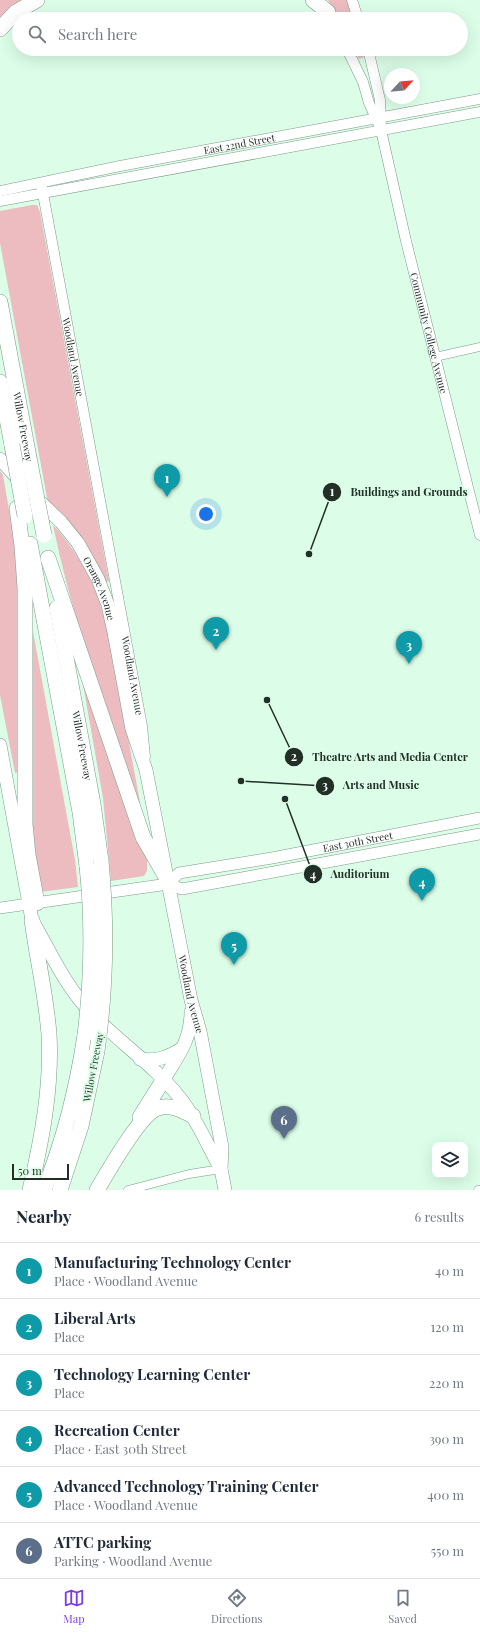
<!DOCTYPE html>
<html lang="en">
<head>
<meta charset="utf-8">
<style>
	:root { --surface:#fff; --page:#f6f6f7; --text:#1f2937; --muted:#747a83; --line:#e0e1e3; --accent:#7c3aed }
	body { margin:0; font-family:"Playfair Display",serif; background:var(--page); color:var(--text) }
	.controls { position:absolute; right:12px; bottom:12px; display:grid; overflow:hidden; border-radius:8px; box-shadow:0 4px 16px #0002 }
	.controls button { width:36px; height:36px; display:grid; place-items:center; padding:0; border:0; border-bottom:1px solid var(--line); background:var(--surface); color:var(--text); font:20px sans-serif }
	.compass { position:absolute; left:384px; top:68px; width:36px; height:36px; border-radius:50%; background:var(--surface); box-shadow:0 4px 16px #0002; rotate:64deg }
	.scale { position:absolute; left:12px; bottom:10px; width:57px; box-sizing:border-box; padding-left:4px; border:2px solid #222f27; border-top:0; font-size:11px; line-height:14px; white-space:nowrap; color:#222f27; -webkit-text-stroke:3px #dcfee8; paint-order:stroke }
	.you { position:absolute; left:206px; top:514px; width:14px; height:14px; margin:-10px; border:3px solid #fff; border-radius:50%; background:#1a73e8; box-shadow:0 0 0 6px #1a73e833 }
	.badge { display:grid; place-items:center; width:26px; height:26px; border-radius:50%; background:var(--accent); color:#fff; font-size:13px; font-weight:700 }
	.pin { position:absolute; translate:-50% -33px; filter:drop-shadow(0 1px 2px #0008) }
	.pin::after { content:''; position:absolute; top:21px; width:14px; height:12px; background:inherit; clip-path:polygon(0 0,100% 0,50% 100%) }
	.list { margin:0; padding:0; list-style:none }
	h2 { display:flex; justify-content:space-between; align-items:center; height:52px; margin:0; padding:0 16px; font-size:17px }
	h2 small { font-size:13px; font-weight:400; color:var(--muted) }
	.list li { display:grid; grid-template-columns:26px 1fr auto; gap:12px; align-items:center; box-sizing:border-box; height:56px; padding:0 16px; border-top:1px solid var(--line) }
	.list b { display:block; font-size:15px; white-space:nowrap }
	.list p { margin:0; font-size:13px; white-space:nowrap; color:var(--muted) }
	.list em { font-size:13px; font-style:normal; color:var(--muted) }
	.icon { flex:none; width:22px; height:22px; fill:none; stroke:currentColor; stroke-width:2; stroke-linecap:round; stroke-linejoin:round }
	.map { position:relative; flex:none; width:480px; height:1190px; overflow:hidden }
	.search { position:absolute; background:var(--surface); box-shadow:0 4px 16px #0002; left:12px; right:12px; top:12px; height:44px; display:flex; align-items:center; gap:10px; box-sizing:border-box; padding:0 14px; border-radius:22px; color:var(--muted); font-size:15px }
	.sheet { height:388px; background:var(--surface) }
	nav { display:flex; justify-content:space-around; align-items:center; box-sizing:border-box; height:56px; border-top:1px solid var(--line); background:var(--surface); font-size:11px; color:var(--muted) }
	nav a { display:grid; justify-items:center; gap:2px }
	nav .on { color:var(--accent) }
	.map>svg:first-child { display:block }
	.green { fill:#ecbcc0 }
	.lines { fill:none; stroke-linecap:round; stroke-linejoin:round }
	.minor-casing { stroke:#7b9a87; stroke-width:9 }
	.tertiary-casing { stroke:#7b9a87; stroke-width:11 }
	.secondary-casing { stroke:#7b9a87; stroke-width:12 }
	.primary-casing { stroke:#7b9a87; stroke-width:14 }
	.motorway-casing { stroke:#7b9a87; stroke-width:16 }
	.minor { stroke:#fff; stroke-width:8 }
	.tertiary { stroke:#fff; stroke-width:10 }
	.secondary { stroke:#fff; stroke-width:11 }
	.primary { stroke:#fff; stroke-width:13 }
	.motorway { stroke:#fff; stroke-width:15 }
	.motorway-bridge-casing { stroke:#7b9a87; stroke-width:16; stroke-linecap:butt }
	.motorway-bridge { stroke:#fff; stroke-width:15 }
	.labels { text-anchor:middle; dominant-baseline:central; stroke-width:4; stroke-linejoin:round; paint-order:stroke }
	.street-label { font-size:10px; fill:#222f27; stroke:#dcfee8 }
	.leader { fill:none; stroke:#222f27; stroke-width:1.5 }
	.callout-dot { fill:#222f27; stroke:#dcfee8; stroke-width:1.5 }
	.mark-label { font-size:12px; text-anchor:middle; font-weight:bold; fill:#fff }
	.callout-label { font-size:11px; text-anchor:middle; font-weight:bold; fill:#222f27; stroke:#dcfee8; stroke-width:4; stroke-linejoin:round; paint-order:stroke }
</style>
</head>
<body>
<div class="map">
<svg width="480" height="1190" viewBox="0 0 480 1190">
	<rect width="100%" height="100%" fill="#dcfee8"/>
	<g class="green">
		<path d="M0,0H25L0,20Z"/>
		<path d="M328,0H347L354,19H338Z"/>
		<path d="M353,49H362L364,57L359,59Z"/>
		<path d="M32,205H37L40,212L109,581L106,582L87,546L48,503L0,243V211Z"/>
		<path d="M0,471L3,475L13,533L17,567L19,772L15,773L0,695Z"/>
		<path d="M53,525C81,556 96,585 107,625L140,802L137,803C107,711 72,620 53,525Z"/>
		<path d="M32,626L75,860L78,887L40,892L31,861Z"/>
		<path d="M81,673L147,860V871L144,876L111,881L103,798Z"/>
	</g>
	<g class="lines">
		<g class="minor-casing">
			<g id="minor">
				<path d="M435,357L480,347"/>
				<path d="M128,1190L189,1174L221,1169"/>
				<path d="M478,1190H480"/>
			</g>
		</g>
		<g class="tertiary-casing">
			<g id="tertiary">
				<path d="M352,0L358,19"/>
				<path d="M347,49L363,82L369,103L379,125"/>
				<path id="s1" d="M368,49L380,100L381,130L406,241L480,535"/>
				<path id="s2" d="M41,183L142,726L145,757"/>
				<path id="s3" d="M0,191L120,166L480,99"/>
				<path d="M0,201L480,112"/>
			</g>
		</g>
		<g class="secondary-casing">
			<g id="secondary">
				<path id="s4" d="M168,884L179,873L272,858L480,818"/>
				<path d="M0,908L168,884L182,889L480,834"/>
			</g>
		</g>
		<g class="primary-casing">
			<g id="primary">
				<path d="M0,459L20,481"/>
				<path id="s5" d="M34,496L61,522L78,543L98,579L108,605L114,632L132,729L146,770L191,1000L200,1031L222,1147L221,1169L225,1190"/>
				<path d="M0,745L32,920C51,953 65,986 92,1014C120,1043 155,1066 180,1098C197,1119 207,1145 221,1169"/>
				<path d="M140,1059C156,1062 168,1057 181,1049"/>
				<path d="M164,1079C178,1056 191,1040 191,1012"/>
			</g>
		</g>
		<g class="motorway-casing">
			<g id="motorway">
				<path d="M313,0L328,12"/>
				<path d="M0,29L16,12L37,0"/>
				<path id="s6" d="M0,302L30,463"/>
				<path d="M0,382L12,445"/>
				<path d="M17,508L22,546L25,588V824L28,855L37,903"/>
				<path d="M30,544L80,812L87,866"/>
				<path d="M48,558L143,837L166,877"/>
				<path id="s7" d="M57,608L93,804L101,861"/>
				<path d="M140,1117L164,1079"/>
				<path d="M30,1190C42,1139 52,1086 49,1034C46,995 37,958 32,920"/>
				<path d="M44,1190C64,1140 77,1088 85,1035"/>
				<path d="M60,1190L81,1126L97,1051"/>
				<path d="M97,1190C107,1173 141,1113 158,1108C171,1104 182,1110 193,1116"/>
			</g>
		</g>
		<use href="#minor" class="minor"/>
		<use href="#tertiary" class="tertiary"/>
		<use href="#secondary" class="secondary"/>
		<use href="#primary" class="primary"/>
		<use href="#motorway" class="motorway"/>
		<g class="motorway-bridge-casing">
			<g id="motorway-bridge">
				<path d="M12,445L25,516"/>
				<path d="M30,463L44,535"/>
				<path d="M85,1035C92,978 93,923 87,866"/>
				<path d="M97,1051C106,988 107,925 101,861"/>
			</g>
		</g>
		<use href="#motorway-bridge" class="motorway-bridge"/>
	</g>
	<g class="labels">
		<g class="street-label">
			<text stroke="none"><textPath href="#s3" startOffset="244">East 22nd Street</textPath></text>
			<text stroke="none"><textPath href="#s1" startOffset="291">Community College Avenue</textPath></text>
			<text stroke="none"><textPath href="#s2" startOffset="177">Woodland Avenue</textPath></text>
			<text stroke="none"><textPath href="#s6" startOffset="127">Willow Freeway</textPath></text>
			<text stroke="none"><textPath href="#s5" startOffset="115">Orange Avenue</textPath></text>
			<text stroke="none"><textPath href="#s2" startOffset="501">Woodland Avenue</textPath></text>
			<text stroke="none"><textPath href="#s7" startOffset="140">Willow Freeway</textPath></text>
			<text stroke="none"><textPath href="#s4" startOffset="197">East 30th Street</textPath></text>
			<text stroke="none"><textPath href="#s5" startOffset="532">Woodland Avenue</textPath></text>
			<text transform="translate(93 1067) rotate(-79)">Willow Freeway</text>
		</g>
	</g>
	<path class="leader" d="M309 554L332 492M267 700L294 757M241 781L325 786M285 799L313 874"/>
	<g class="callout-dot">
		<circle cx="309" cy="554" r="4"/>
		<circle cx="267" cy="700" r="4"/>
		<circle cx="241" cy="781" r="4"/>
		<circle cx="285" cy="799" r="4"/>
		<circle cx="332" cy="492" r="10"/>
		<circle cx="294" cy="757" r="10"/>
		<circle cx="325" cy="786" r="10"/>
		<circle cx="313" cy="874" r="10"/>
	</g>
	<g class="mark-label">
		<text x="332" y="496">1</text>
		<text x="294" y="761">2</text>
		<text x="325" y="790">3</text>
		<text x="313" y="879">4</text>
	</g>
	<g class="callout-label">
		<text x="409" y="496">Buildings and Grounds</text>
		<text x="390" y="761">Theatre Arts and Media Center</text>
		<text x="381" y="789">Arts and Music</text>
		<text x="360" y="878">Auditorium</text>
	</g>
</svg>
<div class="controls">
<button><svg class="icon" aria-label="layers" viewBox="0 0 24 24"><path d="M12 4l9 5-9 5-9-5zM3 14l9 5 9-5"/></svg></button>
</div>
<svg class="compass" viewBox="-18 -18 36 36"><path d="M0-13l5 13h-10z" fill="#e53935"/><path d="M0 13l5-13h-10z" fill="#747a83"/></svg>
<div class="scale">50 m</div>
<div class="you"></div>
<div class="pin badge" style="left:167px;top:497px;background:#0f9aa8">1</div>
<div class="pin badge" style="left:216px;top:650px;background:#0f9aa8">2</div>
<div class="pin badge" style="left:409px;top:664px;background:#0f9aa8">3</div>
<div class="pin badge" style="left:422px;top:901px;background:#0f9aa8">4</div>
<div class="pin badge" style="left:234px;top:965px;background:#0f9aa8">5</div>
<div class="pin badge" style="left:284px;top:1139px;background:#5c6f8a">6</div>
<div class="search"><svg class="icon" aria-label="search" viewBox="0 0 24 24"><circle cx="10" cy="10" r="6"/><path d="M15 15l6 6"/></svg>Search here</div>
</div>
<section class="sheet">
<h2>Nearby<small>6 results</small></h2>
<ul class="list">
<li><span class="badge" style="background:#0f9aa8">1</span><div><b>Manufacturing Technology Center</b><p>Place · Woodland Avenue</p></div><em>40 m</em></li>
<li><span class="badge" style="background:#0f9aa8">2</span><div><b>Liberal Arts</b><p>Place</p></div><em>120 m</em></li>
<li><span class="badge" style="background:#0f9aa8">3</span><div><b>Technology Learning Center</b><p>Place</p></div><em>220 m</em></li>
<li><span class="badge" style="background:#0f9aa8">4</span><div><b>Recreation Center</b><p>Place · East 30th Street</p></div><em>390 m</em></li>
<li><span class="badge" style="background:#0f9aa8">5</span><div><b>Advanced Technology Training Center</b><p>Place · Woodland Avenue</p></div><em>400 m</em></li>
<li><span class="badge" style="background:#5c6f8a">6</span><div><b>ATTC parking</b><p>Parking · Woodland Avenue</p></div><em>550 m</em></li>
</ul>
</section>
<nav>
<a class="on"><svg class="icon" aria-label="map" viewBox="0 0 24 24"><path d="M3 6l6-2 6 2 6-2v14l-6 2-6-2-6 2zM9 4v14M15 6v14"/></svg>Map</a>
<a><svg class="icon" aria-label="directions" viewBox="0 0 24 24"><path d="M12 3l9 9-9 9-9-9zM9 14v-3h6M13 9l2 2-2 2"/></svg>Directions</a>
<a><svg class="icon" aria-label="saved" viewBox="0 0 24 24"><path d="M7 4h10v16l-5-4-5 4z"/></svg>Saved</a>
</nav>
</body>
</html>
